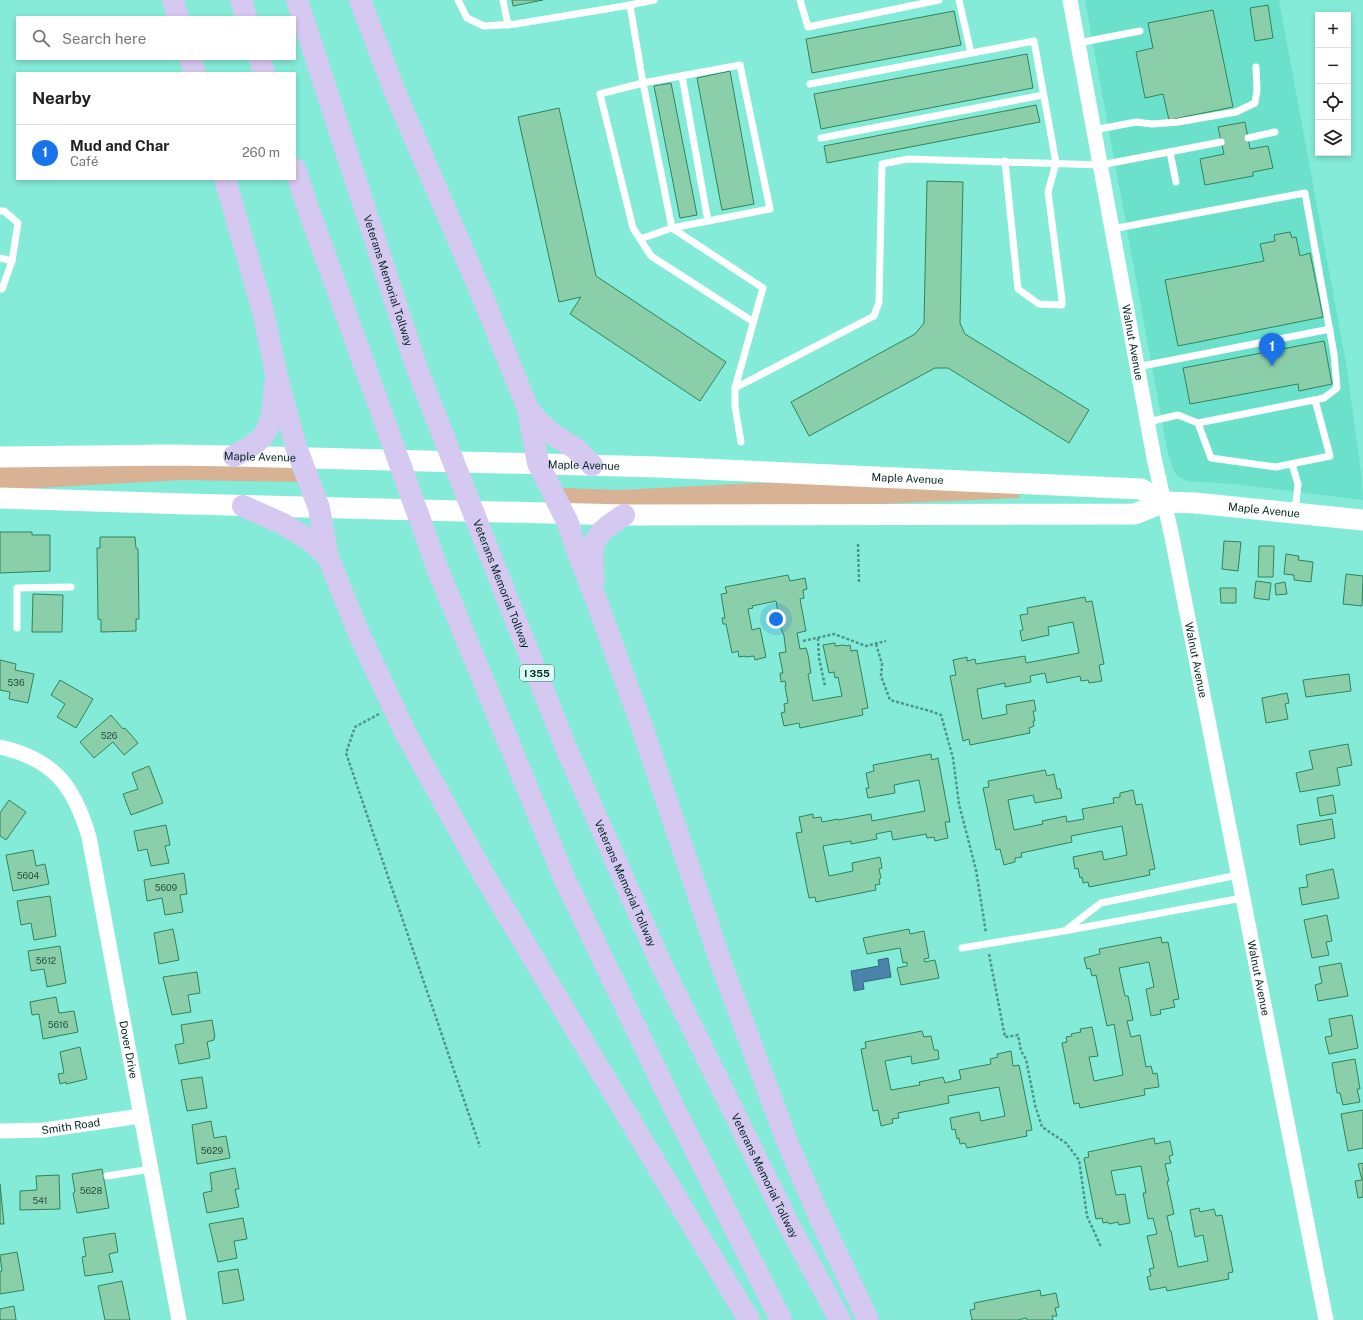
<!DOCTYPE html>
<html lang="en">
<head>
<meta charset="utf-8">
<style>
	:root { --surface:#fff; --page:#f2f2f2; --text:#222; --muted:#767676; --line:#e0e0e0; --accent:#1a73e8 }
	body { margin:0; font-family:"Public Sans",sans-serif; background:var(--page); color:var(--text) }
	.controls { position:absolute; right:12px; top:12px; display:grid; overflow:hidden; border-radius:0px; box-shadow:0 2px 6px #0003 }
	.controls button { width:36px; height:36px; display:grid; place-items:center; padding:0; border:0; border-bottom:1px solid var(--line); background:var(--surface); color:var(--text); font:20px sans-serif }
	.you { position:absolute; left:776px; top:619px; width:14px; height:14px; margin:-10px; border:3px solid #fff; border-radius:50%; background:#1a73e8; box-shadow:0 0 0 6px #1a73e833 }
	.badge { display:grid; place-items:center; width:26px; height:26px; border-radius:50%; background:var(--accent); color:#fff; font-size:13px; font-weight:700 }
	.pin { position:absolute; translate:-50% -33px; filter:drop-shadow(0 1px 2px #0008) }
	.pin::after { content:''; position:absolute; top:21px; width:14px; height:12px; background:inherit; clip-path:polygon(0 0,100% 0,50% 100%) }
	.list { margin:0; padding:0; list-style:none }
	h2 { display:flex; justify-content:space-between; align-items:center; height:52px; margin:0; padding:0 16px; font-size:17px }
	h2 small { font-size:13px; font-weight:400; color:var(--muted) }
	.list li { display:grid; grid-template-columns:26px 1fr auto; gap:12px; align-items:center; box-sizing:border-box; height:56px; padding:0 16px; border-top:1px solid var(--line) }
	.list b { display:block; font-size:15px; white-space:nowrap }
	.list p { margin:0; font-size:13px; white-space:nowrap; color:var(--muted) }
	.list em { font-size:13px; font-style:normal; color:var(--muted) }
	.icon { flex:none; width:22px; height:22px; fill:none; stroke:currentColor; stroke-width:2; stroke-linecap:round; stroke-linejoin:round }
	.map { position:relative; flex:none; width:1363px; height:1320px; overflow:hidden }
	.search { position:absolute; background:var(--surface); box-shadow:0 2px 6px #0003; left:16px; top:16px; width:280px; height:44px; display:flex; align-items:center; gap:10px; box-sizing:border-box; padding:0 14px; border-radius:0px; color:var(--muted); font-size:15px }
	.panel { position:absolute; background:var(--surface); box-shadow:0 2px 6px #0003; left:16px; top:72px; width:280px; height:108px; border-radius:0px }
	.map>svg:first-child { display:block }
	.built { fill:#6be1cb }
	.green { fill:#d7b295 }
	.water { fill:#4a84ab; stroke:#356882 }
	.building { fill:#8bceaa; stroke:#30845d }
	.lines { fill:none; stroke-linecap:round; stroke-linejoin:round }
	.path { stroke:#4d978a; stroke-width:2.5; stroke-dasharray:3 2; stroke-linecap:butt }
	.lane { stroke:#fff; stroke-width:7 }
	.street { stroke:#fff; stroke-width:15 }
	.secondary { stroke:#fff; stroke-width:21 }
	.highway { stroke:#d5c8f1; stroke-width:22 }
	.labels { text-anchor:middle; dominant-baseline:central; stroke-width:3; stroke-linejoin:round; paint-order:stroke }
	.number-label { font-size:9px; fill:#255043 }
	.shield { fill:#d9fff6; stroke:#436761; stroke-width:1 }
	.shield-label { font-size:10px; font-weight:bold; fill:#032621 }
	.street-label { font-size:11px; fill:#032621; stroke:#d9fff6 }
</style>
</head>
<body>
<div class="map">
<svg width="1363" height="1320" viewBox="0 0 1363 1320">
	<rect width="100%" height="100%" fill="#83ebd7"/>
	<path class="built" d="M1085,0H1279L1346,363L1361,472L1363,500L1234,484L1187,481L1179,477L1174,471L1168,454Z"/>
	<g class="green">
		<path d="M155,464L291,467L298,482L180,480L20,489H0V466Z"/>
		<path d="M776,482L1019,492V498L857,505H566L562,488L621,490Z"/>
	</g>
	<path class="water" d="M888,958L891,977L863,982L864,989L854,991L851,971L879,966L878,960Z"/>
	<g class="building">
		<path d="M512,0H543L513,6Z"/>
		<path d="M1268,5L1273,38L1255,41L1250,8Z"/>
		<path d="M1213,10L1233,107L1169,120L1163,94L1145,98L1136,52L1153,48L1148,23Z"/>
		<path d="M954,11L961,45L812,73L806,39Z"/>
		<path d="M1027,54L1033,88L821,129L814,94Z"/>
		<path d="M730,71L754,204L722,210L697,78Z"/>
		<path d="M671,83L697,215L680,218L654,86Z"/>
		<path d="M1036,105L1040,122L827,163L824,146Z"/>
		<path d="M559,108L596,276L726,362L700,401L570,314L581,297L559,302L518,117Z"/>
		<path d="M1245,122L1250,149L1268,146L1273,168L1253,172V176L1205,185L1200,159L1224,154L1218,127Z"/>
		<path d="M927,181L963,182L960,323L965,334L1089,410L1069,443L948,368H935L809,436L791,402L915,334L924,323Z"/>
		<path d="M1290,232L1292,238L1296,237L1300,256L1310,253L1323,317L1178,346L1165,280L1264,261L1260,244L1275,241L1274,235Z"/>
		<path d="M1324,341L1332,384L1299,391L1298,384L1190,404L1183,368Z"/>
		<path d="M0,532H32V535H50V571L0,573Z"/>
		<path d="M100,537H135L136,548L138,549L139,619H136V631L101,632V620L98,619L97,548H100Z"/>
		<path d="M1224,541L1241,542L1238,571L1222,569Z"/>
		<path d="M1259,546H1274L1273,577H1258Z"/>
		<path d="M1286,554L1299,556L1298,560L1313,562L1311,582L1294,580V575L1284,574Z"/>
		<path d="M1346,574L1363,576L1362,606L1343,604Z"/>
		<path d="M788,575L790,581L805,578L807,589L803,590L804,598L800,599L806,631L797,633L800,649L806,648L808,655L811,673L808,674L813,701L842,696L838,677L835,678L834,672L829,673L823,645L835,643V646L844,645L845,646L850,645L851,651L857,650L868,708L862,709L863,715L800,728L799,723L784,726L781,713L785,712L784,704L788,703L785,686H786L785,681L781,682L780,673H783L779,653L786,652L784,636L781,628L776,601L752,606L753,608L748,609L752,630L760,628L766,657L755,660L754,656L745,657V656L739,657L738,651L732,653L726,624H723L722,618H725L721,594L727,593L725,587Z"/>
		<path d="M1256,581L1271,583L1269,600L1254,598Z"/>
		<path d="M1285,582L1287,594L1276,595L1275,584Z"/>
		<path d="M1220,588H1236V603H1221Z"/>
		<path d="M33,594L63,595L62,632H32Z"/>
		<path d="M1085,597L1086,602L1092,601L1104,664L1099,665L1102,681L1089,683L1088,680L1081,681L1080,676L1047,683L1045,673L1030,676L1031,682L1005,687V683L977,689L982,719L1007,714L1006,705L1034,700L1036,711H1033L1035,721H1033L1034,726L1029,728L1030,733L970,745L969,739L963,741L950,676L956,675L953,660L967,657V661L975,659L976,664L1025,656L1026,663L1079,653L1073,622L1048,627L1049,635L1022,641L1020,631L1023,630L1020,615L1028,614L1027,608Z"/>
		<path d="M0,660L16,664L15,670L34,674L28,703L9,699L10,692L0,690Z"/>
		<path d="M1349,674L1351,691L1306,697L1303,680Z"/>
		<path d="M60,680L93,699L76,728L57,717L65,704L51,695Z"/>
		<path d="M1287,693L1289,703L1285,704L1288,719L1266,723L1262,698Z"/>
		<path d="M111,715L123,729L125,728L138,743L124,755L113,742L94,758L80,742Z"/>
		<path d="M1348,744L1352,765L1337,768L1340,785L1300,792L1296,773L1313,769L1309,751Z"/>
		<path d="M931,754L932,760L938,758L950,822H945L948,838L935,841L934,837L927,838L926,834L893,840L891,831L876,834L877,839L851,844V841L823,846L829,876L853,871L852,863L880,857L882,868L879,869L881,878L879,879L880,884L875,885L876,890L816,902L815,897L809,898L796,833L802,832L799,817L813,814V818L821,817L822,822L838,819V820L871,814L872,821L925,811L919,780L894,785L895,793L868,798L866,788H869L866,773L874,771L873,765Z"/>
		<path d="M149,766L163,803L131,815L123,794L138,789L132,773Z"/>
		<path d="M1045,770L1047,776L1054,774L1057,789H1060L1062,798L1035,803L1033,795L1008,800L1014,830L1043,824L1042,821L1066,816L1067,822L1084,819L1082,809L1114,803L1113,798L1120,797V793L1133,790L1136,805L1142,804L1155,869L1149,870L1150,875L1089,887L1088,882L1083,883L1082,877L1080,878L1078,868L1075,869L1073,857L1102,851L1104,860L1127,855L1122,826L1071,836L1072,842L1021,853L1022,857L1015,858V862L1004,865L1000,849L996,850L983,788L989,787L988,781Z"/>
		<path d="M1333,795L1336,813L1320,816L1317,798Z"/>
		<path d="M9,800L26,812L6,840L0,836V813Z"/>
		<path d="M1332,819L1335,838L1300,845L1297,825Z"/>
		<path d="M166,825L170,845L165,846L169,863L151,866L147,849L138,851L134,831Z"/>
		<path d="M33,850L36,866L45,864L49,884L13,891L6,855Z"/>
		<path d="M1333,869L1339,898L1302,905L1299,888L1308,887L1306,875Z"/>
		<path d="M184,873L187,894L180,895L183,912L165,915L162,898L147,901L144,880Z"/>
		<path d="M50,896L56,936L34,940L31,923L21,925L17,901Z"/>
		<path d="M1327,915L1332,941L1326,942L1329,955L1312,958L1304,920Z"/>
		<path d="M173,929L179,960L159,964L154,933Z"/>
		<path d="M909,929L910,934L924,931L929,958L924,959L925,962L935,960L939,978L901,985L897,968L907,966V962L903,963L900,948L867,954L863,938Z"/>
		<path d="M1161,937L1162,943L1168,942L1179,999L1173,1000L1175,1007L1160,1010L1161,1014L1151,1016L1146,989L1154,987L1149,962L1119,968L1125,996H1128L1133,1020L1127,1021L1131,1037L1140,1035L1146,1067L1151,1066L1153,1074L1157,1073L1159,1087L1144,1089L1145,1095L1080,1108L1079,1103L1074,1104L1062,1043L1067,1042L1066,1037L1072,1036L1071,1034L1081,1032L1080,1029L1092,1027L1098,1056L1089,1057L1094,1081L1123,1075L1114,1024L1107,1026L1096,975L1092,976L1090,968L1087,969L1084,958L1100,954L1099,949Z"/>
		<path d="M60,946L66,983L47,987L44,969L31,971L28,951Z"/>
		<path d="M1341,963L1348,996L1318,1001L1315,985L1322,983L1319,967Z"/>
		<path d="M197,972L200,993L188,995L191,1012L172,1015L163,977Z"/>
		<path d="M56,997L59,1013L74,1011L78,1032L43,1039L39,1014L32,1015L30,1002Z"/>
		<path d="M1352,1015L1358,1048L1329,1054L1325,1037L1332,1036L1329,1019Z"/>
		<path d="M212,1020L215,1037H214V1040L207,1042L210,1058L179,1064L175,1045L184,1043L181,1025Z"/>
		<path d="M922,1031L924,1037L931,1036L934,1050H938L939,1059L912,1064L911,1056L885,1061L891,1090L920,1085L919,1082L943,1077L945,1083L961,1079L959,1070L991,1064L990,1059L998,1057L997,1054L1011,1051L1013,1066L1019,1065L1032,1130L1026,1131L1027,1136L967,1148L965,1143L960,1144L959,1138L957,1139L955,1129L952,1130L950,1118L979,1112L981,1121L1005,1116L999,1087L948,1096L949,1103L898,1113L899,1118L892,1119L893,1123L881,1126L878,1110L873,1111L861,1049L866,1048L865,1042Z"/>
		<path d="M80,1047L87,1079L66,1084V1082L60,1084L58,1074L64,1073L60,1052Z"/>
		<path d="M1355,1059L1360,1089H1357L1360,1102L1343,1105L1340,1093H1337L1332,1063Z"/>
		<path d="M202,1077L207,1108L187,1111L181,1080Z"/>
		<path d="M1363,1110V1148L1348,1151L1341,1114Z"/>
		<path d="M211,1121L214,1138L226,1136L230,1158L197,1164L192,1125Z"/>
		<path d="M1154,1138L1155,1144L1170,1141L1173,1155L1169,1156L1171,1163L1165,1164L1169,1181H1167L1174,1214L1167,1216L1170,1231H1171L1178,1267L1208,1261L1203,1235L1195,1237L1190,1210L1199,1208L1200,1212L1214,1209L1216,1216L1222,1215L1233,1272L1228,1273L1229,1279L1167,1291L1166,1287L1150,1290L1147,1277L1151,1276L1149,1269L1154,1268L1147,1236L1157,1234L1153,1218L1148,1219L1143,1193H1146L1141,1166L1111,1171L1116,1195L1125,1194L1130,1223L1119,1225L1118,1222L1109,1224L1108,1222L1103,1223L1102,1218L1096,1219L1084,1158L1089,1157L1088,1152Z"/>
		<path d="M1363,1163V1197L1358,1198L1355,1181L1362,1180L1358,1164Z"/>
		<path d="M235,1168L239,1189H235L239,1207L207,1213L203,1193L212,1191L210,1173Z"/>
		<path d="M102,1169L109,1208L77,1213L73,1193L75,1192L72,1174Z"/>
		<path d="M59,1175L60,1209L20,1210V1191L37,1190L36,1176Z"/>
		<path d="M0,1184L4,1224H0Z"/>
		<path d="M243,1218L247,1239L234,1241L237,1258L218,1262L209,1224Z"/>
		<path d="M115,1233L118,1252L109,1254L113,1272L85,1276L82,1257L86,1256L83,1238Z"/>
		<path d="M17,1252L24,1290L0,1294V1272L2,1271L0,1255Z"/>
		<path d="M238,1269L244,1300L223,1304L218,1272Z"/>
		<path d="M122,1281L130,1320H105L98,1286Z"/>
		<path d="M1040,1290L1041,1296L1056,1293L1059,1307L1055,1308L1057,1316H1052L1053,1320H1027L1026,1318L1018,1320H972L970,1310L975,1309L974,1303Z"/>
		<path d="M14,1306L16,1320H0V1309Z"/>
	</g>
	<g class="lines">
		<g class="path">
			<path d="M858,544L859,583"/>
			<path d="M818,638L819,658L825,686"/>
			<path d="M803,641L834,634L866,646L886,641"/>
			<path d="M876,644L882,664L881,676L890,700L930,711L941,715L953,758L959,804L976,870L986,933"/>
			<path d="M379,714L355,727L346,753L480,1147"/>
			<path d="M989,954L1005,1037L1018,1035L1021,1051L1026,1059L1035,1105L1042,1127L1066,1143L1079,1160L1087,1216L1101,1247"/>
		</g>
		<g class="lane">
			<path d="M458,0L467,18L484,26L516,24L630,5"/>
			<path d="M503,0L508,25"/>
			<path d="M654,0L630,5L643,83L672,228L763,288L735,388V406L741,442"/>
			<path d="M800,0L808,27L939,0"/>
			<path d="M959,0L971,53"/>
			<path d="M1078,43L1140,31"/>
			<path d="M682,76L708,221"/>
			<path d="M810,84L1034,41L1056,163L1048,192L1062,300V305L1039,304L1018,289L1005,161"/>
			<path d="M1094,130L1136,122L1152,124L1178,122L1236,112L1255,103L1257,90L1256,67"/>
			<path d="M821,138L1043,95"/>
			<path d="M1248,138L1275,132"/>
			<path d="M1170,152L1176,182"/>
			<path d="M0,211H4L18,223L12,261L2,289H0"/>
			<path d="M1112,229L1305,193L1334,354L1337,388L1324,398L1198,423L1178,415L1148,422"/>
			<path d="M640,239L672,228L770,209L740,65L643,83L600,94L633,228L651,256L752,321"/>
			<path d="M0,258L12,261"/>
			<path d="M1137,367L1330,329"/>
			<path d="M735,388L874,316L879,302L882,164L908,159L1101,165L1221,142"/>
			<path d="M1198,423L1211,458L1276,467L1330,456L1315,400"/>
			<path d="M1292,464L1298,484L1295,511"/>
			<path d="M17,628V588L71,587"/>
			<path d="M1066,930L1101,903L1238,875"/>
			<path d="M962,948L1064,931L1242,898"/>
			<path d="M107,1176L151,1169"/>
		</g>
		<g class="street">
			<path id="s1" d="M1070,0L1154,458L1172,537L1326,1320"/>
			<path id="s2" d="M0,747C54,759 74,786 89,837L179,1320"/>
			<path id="s3" d="M0,1131L44,1130L141,1116"/>
		</g>
		<g class="secondary">
			<path id="s4" d="M0,457L170,455L234,456L658,467L1141,489L1164,502"/>
			<path id="s5" d="M0,498L187,504L624,515L1135,514L1164,502L1195,503L1363,520"/>
		</g>
		<g class="highway">
			<path d="M173,0L178,17"/>
			<path d="M241,0L246,17"/>
			<path id="s6" d="M297,0L417,369L566,748L661,964L790,1227L840,1320"/>
			<path d="M360,0L397,97L479,288L528,409L538,463L568,523L575,545L597,602L640,721L722,966L788,1144L819,1216L868,1320"/>
			<path d="M190,59L195,73"/>
			<path d="M260,59L264,73"/>
			<path d="M295,169L309,211L438,570L565,880L674,1108L781,1320"/>
			<path d="M225,179L263,311L276,373L296,447L319,508L328,557L359,634L406,734L485,877L749,1320"/>
			<path d="M528,409L539,422L555,436L575,448L592,465"/>
			<path d="M234,456C242,451 251,447 258,441C274,428 273,403 275,385"/>
			<path d="M243,506L283,524L310,540L328,557"/>
			<path d="M594,579C590,541 592,536 624,515"/>
		</g>
	</g>
	<g class="labels">
		<g class="number-label">
			<text x="16" y="682">536</text>
			<text x="109" y="735">526</text>
			<text x="28" y="875">5604</text>
			<text x="166" y="887">5609</text>
			<text x="46" y="960">5612</text>
			<text x="58" y="1024">5616</text>
			<text x="212" y="1150">5629</text>
			<text x="91" y="1190">5628</text>
			<text x="40" y="1200">541</text>
		</g>
		<rect class="shield" x="520" y="665" width="34" height="16" rx="3"/>
		<g class="shield-label">
			<text x="537" y="673">I 355</text>
		</g>
		<g class="street-label">
			<text stroke="none"><textPath href="#s6" startOffset="295">Veterans Memorial Tollway</textPath></text>
			<text stroke="none"><textPath href="#s1" startOffset="348">Walnut Avenue</textPath></text>
			<text stroke="none"><textPath href="#s4" startOffset="260">Maple Avenue</textPath></text>
			<text stroke="none"><textPath href="#s4" startOffset="584">Maple Avenue</textPath></text>
			<text stroke="none"><textPath href="#s4" startOffset="908">Maple Avenue</textPath></text>
			<text stroke="none"><textPath href="#s5" startOffset="1267">Maple Avenue</textPath></text>
			<text stroke="none"><textPath href="#s6" startOffset="619">Veterans Memorial Tollway</textPath></text>
			<text stroke="none"><textPath href="#s1" startOffset="672">Walnut Avenue</textPath></text>
			<text stroke="none"><textPath href="#s6" startOffset="943">Veterans Memorial Tollway</textPath></text>
			<text stroke="none"><textPath href="#s1" startOffset="996">Walnut Avenue</textPath></text>
			<text stroke="none"><textPath href="#s2" startOffset="351">Dover Drive</textPath></text>
			<text stroke="none"><textPath href="#s3" startOffset="71">Smith Road</textPath></text>
			<text stroke="none"><textPath href="#s6" startOffset="1267">Veterans Memorial Tollway</textPath></text>
		</g>
	</g>
</svg>
<div class="controls">
<button>+</button>
<button>−</button>
<button><svg class="icon" aria-label="locate" viewBox="0 0 24 24"><circle cx="12" cy="12" r="6"/><path d="M12 2v4M12 18v4M2 12h4M18 12h4"/></svg></button>
<button><svg class="icon" aria-label="layers" viewBox="0 0 24 24"><path d="M12 4l9 5-9 5-9-5zM3 14l9 5 9-5"/></svg></button>
</div>
<div class="you"></div>
<div class="pin badge" style="left:1272px;top:366px">1</div>
<div class="search"><svg class="icon" aria-label="search" viewBox="0 0 24 24"><circle cx="10" cy="10" r="6"/><path d="M15 15l6 6"/></svg>Search here</div>
<section class="panel">
<h2>Nearby<small></small></h2>
<ul class="list">
<li><span class="badge">1</span><div><b>Mud and Char</b><p>Café</p></div><em>260 m</em></li>
</ul>
</section>
</div>
</body>
</html>
